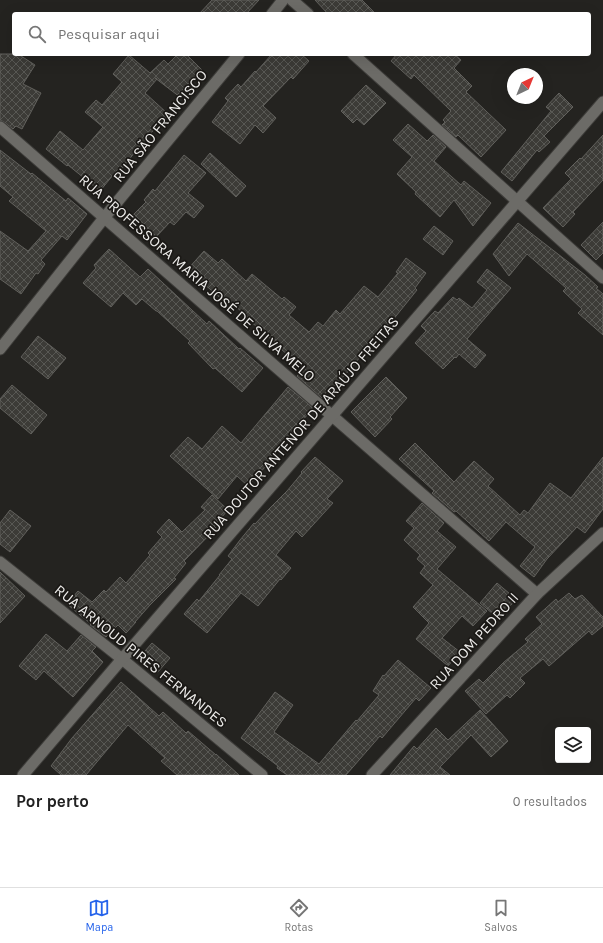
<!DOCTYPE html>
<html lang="pt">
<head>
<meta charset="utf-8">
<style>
	:root { --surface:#fff; --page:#f2f2f2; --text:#222; --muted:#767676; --line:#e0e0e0; --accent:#2563eb }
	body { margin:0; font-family:Karla,sans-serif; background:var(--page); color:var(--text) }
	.controls { position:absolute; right:12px; bottom:12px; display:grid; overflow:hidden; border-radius:4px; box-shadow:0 4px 16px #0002 }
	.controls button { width:36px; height:36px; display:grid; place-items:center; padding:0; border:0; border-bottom:1px solid var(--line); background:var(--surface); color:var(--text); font:20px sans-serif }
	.compass { position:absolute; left:507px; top:68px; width:36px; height:36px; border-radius:50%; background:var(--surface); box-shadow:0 4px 16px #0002; rotate:43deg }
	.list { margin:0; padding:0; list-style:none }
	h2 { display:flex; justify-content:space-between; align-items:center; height:52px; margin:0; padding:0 16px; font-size:17px }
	h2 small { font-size:13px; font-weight:400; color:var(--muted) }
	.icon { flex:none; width:22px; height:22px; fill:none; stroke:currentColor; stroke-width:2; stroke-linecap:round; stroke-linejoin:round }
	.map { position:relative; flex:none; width:603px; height:775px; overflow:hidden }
	.search { position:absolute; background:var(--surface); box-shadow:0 4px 16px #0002; left:12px; right:12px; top:12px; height:44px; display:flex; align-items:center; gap:10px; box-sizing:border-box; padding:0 14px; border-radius:4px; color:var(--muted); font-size:15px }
	.sheet { height:112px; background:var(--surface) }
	nav { display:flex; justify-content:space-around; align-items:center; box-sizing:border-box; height:56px; border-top:1px solid var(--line); background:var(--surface); font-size:11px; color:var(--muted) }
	nav a { display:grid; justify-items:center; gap:2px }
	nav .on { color:var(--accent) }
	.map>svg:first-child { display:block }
	.building { fill:url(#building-cross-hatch); stroke:#61605c }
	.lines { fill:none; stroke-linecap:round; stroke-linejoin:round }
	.minor-casing { stroke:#3e3d3a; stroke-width:13 }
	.minor { stroke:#6c6b67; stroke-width:11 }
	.labels { text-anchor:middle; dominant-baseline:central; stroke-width:3.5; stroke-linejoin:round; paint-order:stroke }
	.street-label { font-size:15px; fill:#edecea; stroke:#1b1916 }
</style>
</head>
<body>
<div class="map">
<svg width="603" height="775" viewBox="0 0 603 775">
	<defs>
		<pattern id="building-cross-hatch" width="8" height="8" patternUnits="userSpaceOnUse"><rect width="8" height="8" fill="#3c3b37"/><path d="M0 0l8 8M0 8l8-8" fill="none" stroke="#585854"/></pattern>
	</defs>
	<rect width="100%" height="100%" fill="#242320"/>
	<g class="building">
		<path d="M212,0H259L246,14H199Z"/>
		<path d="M315,0H362L376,14H328Z"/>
		<path d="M0,54H18L35,65L23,84L41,93L22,129L16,126L13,129L4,122L0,120Z"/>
		<path d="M178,54H186L203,71L189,85L191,86L180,97L155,78L157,79L145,93L167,113L165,115L167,117L158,127L157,126L135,152L120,171L118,169L100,191L68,165L67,166L46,149L60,131L83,150L103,127L85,112L96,100L102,105L122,82L113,74L129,55L150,73L164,60L168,64Z"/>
		<path d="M272,54H301L309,61L293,79L291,77L263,106L276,118L263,133L255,125L240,144L212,122L228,101L225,98L238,84L241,87L255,71L256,72Z"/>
		<path d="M397,54H454L461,60L454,68L472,86L466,92L506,130L481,157L458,135L456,137L442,125L445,122L443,120L451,111L414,75L411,79L391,61Z"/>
		<path d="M366,85L386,103L364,125L357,119L353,123L341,111Z"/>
		<path d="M559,93L573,107L544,136L550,142L539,152L537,150L512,181L501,172L551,111L546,107Z"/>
		<path d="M408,124L427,141L433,135L446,147L434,161L461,185L464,181L491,203L473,226L454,200L440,217L415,194L416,192L397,174L412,157L393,140Z"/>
		<path d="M603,135V180L573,212L575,214L563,227L543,208L571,179L565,173L580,158L581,159Z"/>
		<path d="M0,150L31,174L32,173L66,201L68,198L87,214L67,240L62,236L41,260L45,264L38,274L36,273L21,294L0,279V231L28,251L46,231L9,201L13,197L0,186Z"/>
		<path d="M210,153L246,186L236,197L201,164Z"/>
		<path d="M184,155L206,173L188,193L204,206L194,218L186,212L174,225L170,222L156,237L131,217L146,202L144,200L153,189L155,191Z"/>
		<path d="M603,222V253L596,260L581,245Z"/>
		<path d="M518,223L585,275L598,287L596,288L603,294V335L578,313L582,309L563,291L566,288L527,254L509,276L493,254Z"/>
		<path d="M434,226L453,241L443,255L423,239Z"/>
		<path d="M109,249L140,277L148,269L207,324L209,321L239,349L240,348L263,368L242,392L215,368L213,369L188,343L190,341L157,311H156L142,299L136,305L123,293L111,307L83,283L96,268L94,265Z"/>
		<path d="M204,251L218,263L222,259L246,281L252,274L282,299L284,297L296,307L289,315L309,332L318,322L323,326L336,310L340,314L364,286L378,297L398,273L396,272L406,258L426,273L415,288L417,290L388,326L387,325L345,375L328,392L327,391L322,398L297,376L304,368L271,341L272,340L249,320L250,319L226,298L223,300L204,284L203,285L187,270Z"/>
		<path d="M487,269L511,288L467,339L486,355L475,368L459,354L456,358L455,357L443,369L415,343L426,331L421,326L435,311L438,313L453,297L457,300L459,298L472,308L487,290L477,282Z"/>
		<path d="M38,336L66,358L48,379L21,357Z"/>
		<path d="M386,377L407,398L390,417L392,419L375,437L351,412Z"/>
		<path d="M12,385L47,415L31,434L0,408V399Z"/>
		<path d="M288,387L313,408L265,465L266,466L248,486L237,476L218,499L170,456L188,437L202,449L222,426L241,443Z"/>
		<path d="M415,443L454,482L474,461L494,479L488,486L520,515L524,510L528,513L550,483L571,498L603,457V509L585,533L577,527L547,559L534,577L520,566L535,547L506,522L489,541L456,511L454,512L432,493L434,491L399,459Z"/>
		<path d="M315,457L343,481L327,499L333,503L302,537L296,531L276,555L291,568L281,580L280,579L258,606L241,593L207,633L184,614L197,599L199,601L220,575H219L232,559L228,556L240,540L254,523L255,524L269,509L287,491L302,473L301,472Z"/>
		<path d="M212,495L228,510L214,526L216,528L184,561L186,563L174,578L176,579L150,605L135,622H136L126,633L118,625L106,637L90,625L91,624L67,604L78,591L92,602L104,590L106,592L120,577L126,583L150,555L148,553L162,537L157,532L169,519L182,532L205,510L201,507Z"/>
		<path d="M422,503L444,523L437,531L456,547L437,569L487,611L473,626L462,616L442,638L460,652L448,666L416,639L429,623L413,607L433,585L420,573L425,566L417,559L420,555L404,540L414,528L406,521Z"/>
		<path d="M10,510L31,526L10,552L0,544V523Z"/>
		<path d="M0,572L25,596L0,623Z"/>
		<path d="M497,583L516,599L499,619L480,603Z"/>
		<path d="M569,593L575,599L582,595L603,617V626L592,635L589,631L549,666L543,659L520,678L525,683L510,698L507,695L486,714L465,691L479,679L483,683L504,662L528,642L525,639L542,624L536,617L556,599L558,602Z"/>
		<path d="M46,634L67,651L81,635L96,647L92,651L103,662L73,697L44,671L36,680L19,666Z"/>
		<path d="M152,643L170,658L157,673L138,659Z"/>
		<path d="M398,660L431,688L419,701L416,698L382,738L380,736L346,775H287L277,768L278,766L241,738L275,692L293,705L274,732L319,764L356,720L357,721L379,695L373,691L383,675L384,676Z"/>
		<path d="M121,682L159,716L163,712L186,733L188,731L216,755V754L239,775H177L161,761L165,758L128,725L86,775H61L51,766L72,738Z"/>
		<path d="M480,710L508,741L491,757L471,735L440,767L450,775H390L414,746L417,749L436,728L448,740Z"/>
	</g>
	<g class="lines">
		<g class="minor-casing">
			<g id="minor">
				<path d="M292,0L308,14"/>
				<path d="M272,14L283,0"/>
				<path d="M353,54L603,278"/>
				<path d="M0,127L537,594"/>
				<path d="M0,349L104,218L239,54"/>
				<path d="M0,562L122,659L262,775"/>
				<path d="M23,775L122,659L603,102"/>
				<path d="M372,775L537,594L603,533"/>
			</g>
		</g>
		<use href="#minor" class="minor"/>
	</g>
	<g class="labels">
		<g class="street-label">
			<text transform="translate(160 126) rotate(-51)">RUA SÃO FRANCISCO</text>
			<text transform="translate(197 278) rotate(41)">RUA PROFESSORA MARIA JOSÉ DE SILVA MELO</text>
			<text transform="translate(301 428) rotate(-49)">RUA DOUTOR ANTENOR DE ARAÚJO FREITAS</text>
			<text transform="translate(474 641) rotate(-48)">RUA DOM PEDRO II</text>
			<text transform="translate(141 656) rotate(39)">RUA ARNOUD PIRES FERNANDES</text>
		</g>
	</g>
</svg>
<div class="controls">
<button><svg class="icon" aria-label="layers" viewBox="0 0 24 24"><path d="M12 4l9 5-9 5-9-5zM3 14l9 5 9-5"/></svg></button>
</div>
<svg class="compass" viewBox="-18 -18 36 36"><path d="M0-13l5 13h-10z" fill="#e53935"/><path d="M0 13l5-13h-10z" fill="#767676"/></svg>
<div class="search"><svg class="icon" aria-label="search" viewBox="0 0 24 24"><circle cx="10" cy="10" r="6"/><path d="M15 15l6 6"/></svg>Pesquisar aqui</div>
</div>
<section class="sheet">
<h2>Por perto<small>0 resultados</small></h2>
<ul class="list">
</ul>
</section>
<nav>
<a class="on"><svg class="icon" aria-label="map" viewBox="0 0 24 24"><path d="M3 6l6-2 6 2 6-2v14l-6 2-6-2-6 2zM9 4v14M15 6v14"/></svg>Mapa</a>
<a><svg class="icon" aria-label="directions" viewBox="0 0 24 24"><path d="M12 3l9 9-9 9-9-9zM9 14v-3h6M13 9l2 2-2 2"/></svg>Rotas</a>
<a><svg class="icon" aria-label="saved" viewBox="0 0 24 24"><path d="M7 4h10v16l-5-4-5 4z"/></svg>Salvos</a>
</nav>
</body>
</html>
